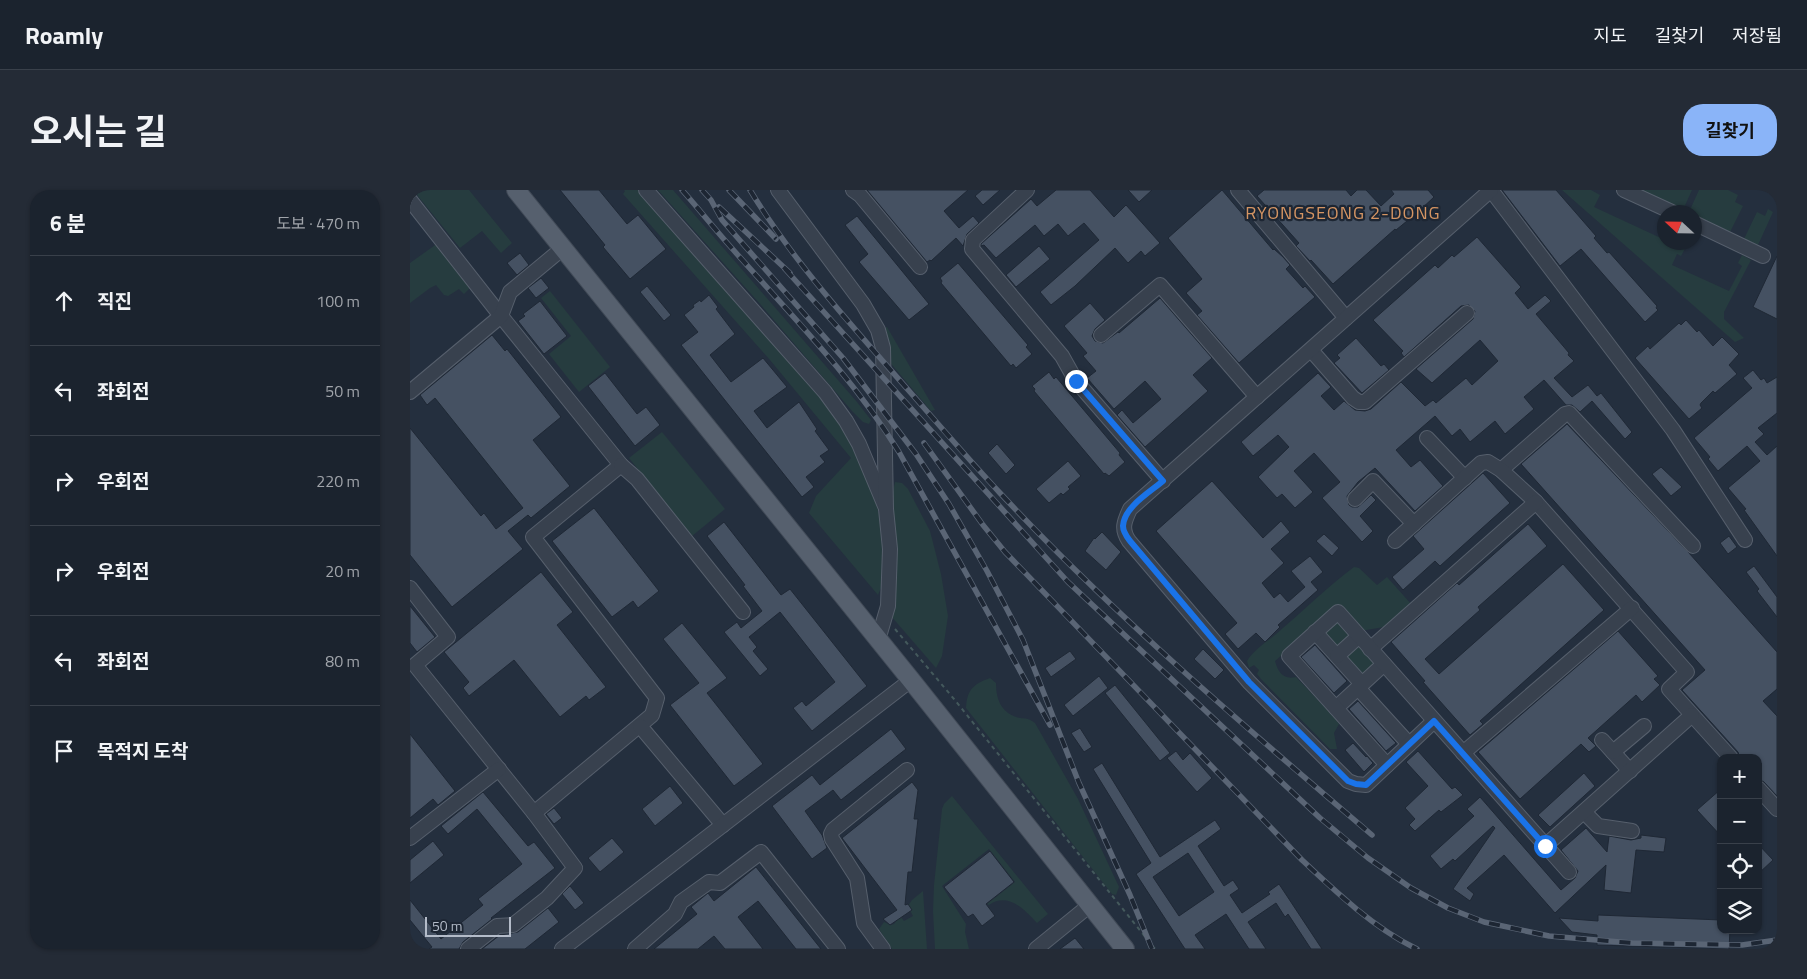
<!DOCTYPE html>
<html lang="ko">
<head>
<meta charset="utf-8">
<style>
	:root { --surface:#1b232e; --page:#242b36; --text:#f1f3f6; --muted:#a0a4aa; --line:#39404a; --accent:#8ab4f8 }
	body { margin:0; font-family:"Titillium Web","Noto Sans KR",sans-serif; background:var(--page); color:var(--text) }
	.controls { position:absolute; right:15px; bottom:15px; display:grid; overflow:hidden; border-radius:10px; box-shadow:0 1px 4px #0004 }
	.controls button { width:45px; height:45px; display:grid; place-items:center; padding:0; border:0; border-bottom:1px solid var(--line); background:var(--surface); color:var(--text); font:25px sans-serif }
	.compass { position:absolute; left:1247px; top:15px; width:45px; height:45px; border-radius:50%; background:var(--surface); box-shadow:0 1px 4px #0004; rotate:292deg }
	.scale { position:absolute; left:15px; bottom:12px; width:86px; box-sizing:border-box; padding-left:5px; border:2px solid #b4bcc9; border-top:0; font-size:14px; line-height:18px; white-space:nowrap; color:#b4bcc9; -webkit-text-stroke:4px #1d2633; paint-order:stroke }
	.stop { position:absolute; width:15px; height:15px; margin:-11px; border:4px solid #1a73e8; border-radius:50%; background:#fff }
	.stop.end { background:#1a73e8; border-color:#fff; box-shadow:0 1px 5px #0008 }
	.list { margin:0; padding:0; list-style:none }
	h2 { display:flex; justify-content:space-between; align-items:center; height:65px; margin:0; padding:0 20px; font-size:21px }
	h2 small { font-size:16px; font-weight:400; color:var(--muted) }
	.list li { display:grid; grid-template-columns:32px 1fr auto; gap:15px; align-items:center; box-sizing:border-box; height:90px; padding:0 20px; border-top:1px solid var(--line) }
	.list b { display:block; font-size:19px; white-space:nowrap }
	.list em { font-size:16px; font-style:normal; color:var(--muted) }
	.icon { flex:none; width:28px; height:28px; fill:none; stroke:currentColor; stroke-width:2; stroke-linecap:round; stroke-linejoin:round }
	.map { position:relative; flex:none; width:1367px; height:759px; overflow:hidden; border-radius:20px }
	header { display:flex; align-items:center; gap:30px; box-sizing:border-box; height:70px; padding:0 25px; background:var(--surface); border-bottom:1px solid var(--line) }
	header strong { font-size:24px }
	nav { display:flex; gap:28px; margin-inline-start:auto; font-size:18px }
	.intro { display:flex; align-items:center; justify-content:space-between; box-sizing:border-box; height:120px; padding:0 30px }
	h1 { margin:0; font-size:35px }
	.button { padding:12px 22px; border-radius:20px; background:var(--accent); color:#111; font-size:18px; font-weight:700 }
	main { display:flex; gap:30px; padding:0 30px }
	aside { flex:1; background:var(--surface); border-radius:20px; box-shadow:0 1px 4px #0004 }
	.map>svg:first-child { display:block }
	.green { fill:#263c3f }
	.building { fill:#455162; stroke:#1f2835; fill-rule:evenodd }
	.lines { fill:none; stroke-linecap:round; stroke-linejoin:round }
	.minor-casing { stroke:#565f6c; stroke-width:16 }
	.major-casing { stroke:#414a57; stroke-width:20 }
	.path { stroke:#44595c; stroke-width:2; stroke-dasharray:4 4; stroke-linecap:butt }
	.minor { stroke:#38414e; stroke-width:14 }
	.major { stroke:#56606e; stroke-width:18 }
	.rail-casing { stroke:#5a6575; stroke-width:5.5 }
	.rail { stroke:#1d2633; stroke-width:4; stroke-dasharray:11; stroke-linecap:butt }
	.route { stroke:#1a73e8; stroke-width:6 }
	.labels { text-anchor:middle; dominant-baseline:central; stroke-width:4.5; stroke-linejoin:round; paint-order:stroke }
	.quarter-label { font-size:18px; letter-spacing:1px; fill:#d59563; stroke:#1d2633 }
</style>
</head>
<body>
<header>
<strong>Roamly</strong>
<nav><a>지도</a><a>길찾기</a><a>저장됨</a></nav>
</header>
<div class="intro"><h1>오시는 길</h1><a class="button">길찾기</a></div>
<main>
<aside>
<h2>6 분<small>도보 · 470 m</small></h2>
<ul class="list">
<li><svg class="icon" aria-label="ahead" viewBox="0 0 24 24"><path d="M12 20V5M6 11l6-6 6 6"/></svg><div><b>직진</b></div><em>100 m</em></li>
<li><svg class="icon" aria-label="left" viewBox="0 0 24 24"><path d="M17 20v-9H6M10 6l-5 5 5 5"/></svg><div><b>좌회전</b></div><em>50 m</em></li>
<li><svg class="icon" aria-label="right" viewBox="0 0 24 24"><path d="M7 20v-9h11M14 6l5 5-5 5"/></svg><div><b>우회전</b></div><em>220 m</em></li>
<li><svg class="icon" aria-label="right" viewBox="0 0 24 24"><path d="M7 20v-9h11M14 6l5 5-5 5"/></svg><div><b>우회전</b></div><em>20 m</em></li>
<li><svg class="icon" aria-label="left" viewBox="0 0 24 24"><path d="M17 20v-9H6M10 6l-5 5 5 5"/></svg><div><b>좌회전</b></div><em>80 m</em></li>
<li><svg class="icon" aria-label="arrive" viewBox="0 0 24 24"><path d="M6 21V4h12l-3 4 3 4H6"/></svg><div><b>목적지 도착</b></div></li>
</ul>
</aside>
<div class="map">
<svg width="1367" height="759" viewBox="0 0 1367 759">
	<rect width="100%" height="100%" fill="#242f3e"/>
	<g class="green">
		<path d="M3,0H59L102,53L91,63L72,41L50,58Z"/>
		<path d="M214,0H230L433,233L465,304L470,330L473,368V393L468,405L399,323L406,306L441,268L360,170L213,4L215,1Z"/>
		<path d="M248,0H263L447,212L461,230L459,234L453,232L442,221L351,115Z"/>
		<path d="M1152,0H1181L1190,5L1184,17L1253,49L1254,47V52L1278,53L1271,66L1267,64L1262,75L1319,101L1332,76L1328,73L1332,65L1341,70L1314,122V129L1334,148L1325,152Z"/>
		<path d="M1231,0H1282L1273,20Z"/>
		<path d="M1289,0H1318L1328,5L1325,12L1333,16L1320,42L1285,25L1284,22H1279Z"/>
		<path d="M1358,19L1363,22L1348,55L1334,49L1347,22L1355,26Z"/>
		<path d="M28,53L62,96L54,104L49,99L38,106L34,105L26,95L20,98L0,113V73Z"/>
		<path d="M140,101L200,177L169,202L139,164L161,146L131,108Z"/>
		<path d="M477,137L525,220L521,221L477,169L473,139Z"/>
		<path d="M252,242L315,319L282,346L219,268Z"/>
		<path d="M485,292L492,293L498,299L520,341L531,384L538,426L532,466L526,478L481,426V310Z"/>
		<path d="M944,377L949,378L967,395L977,387L1002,415L974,437L950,441L925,419L865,471C868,482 873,490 886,487L925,528L929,534L924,543L927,559H920L851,489L847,484L849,480L844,475L839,478L837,471C844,460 855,453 865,445C892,422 916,398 944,377Z"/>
		<path d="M925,429L940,447L928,458L912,441Z"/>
		<path d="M948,455L966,475L953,487L935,467Z"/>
		<path d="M580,488L586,493C586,508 590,521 606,527C615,530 615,526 625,533L668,609L709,697L706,705L702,704L556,518C557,500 563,494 580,488Z"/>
		<path d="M542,606L638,724L627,733C614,719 598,702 579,715L577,714L605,692L579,659L532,696L556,734L555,742L559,759H525L523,721L524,695L532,619L534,614Z"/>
		<path d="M513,701L517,759H482L469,739L474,732L481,735L484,734L490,726L494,731L503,726L498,716L502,710Z"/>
	</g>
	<g class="building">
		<path d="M150,0H189L217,34L228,25L256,59L220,89L193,57L195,55Z"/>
		<path d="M457,0H558L534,21L549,38L563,26L569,33L557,44L553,56L546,48L521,71L520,70L517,72Z"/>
		<path d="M572,0H590L573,15L565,6Z"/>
		<path d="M646,0H680L704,27L716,15L750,53L735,66L731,61L718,73L705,58L665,96L641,115L630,102L689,50L674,33L658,46L648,34L634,46L625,35L586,68L574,55L571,56V54L621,9L627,16Z"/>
		<path d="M718,0H742L729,12Z"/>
		<path d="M812,0L863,60L864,59L873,67L880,75L876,79L893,98L895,96L905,107L829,173L787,125L792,121L776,103L792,89L758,48Z"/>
		<path d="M854,0H936L941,6L947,0H956L971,16L984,4L981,0H1018L1024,7L1008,22L986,40L985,39L923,94L901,70L900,71L886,56L889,53L847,6Z"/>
		<path d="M1092,0H1146L1186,46L1184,48L1197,63L1199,62L1247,116L1246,118L1248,120L1235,132L1171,59L1150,76Z"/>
		<path d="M447,26L519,114L499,130L449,72L458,64L435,35Z"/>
		<path d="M1067,47L1111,97L1105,103L1118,119L1135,105L1141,111L1126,124L1159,163L1158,165L1164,171L1144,188L1162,207L1178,195L1187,206L1191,203L1222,242L1215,249L1182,211L1170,222L1162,215H1156L1134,190L1114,207L1124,219L1095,244L1085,231L1060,252L1050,239L1042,246L1025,226L986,260L1001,277L1010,270L1033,296L1005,321L965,278L948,292L937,306L939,315L942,317H948L961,305L966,310L950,326L963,341L952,352L912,308L930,292L904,263L884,281L903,302L885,318L872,304L867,308L848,287L879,257L868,245L843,266L831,252L908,183L921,197L911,206L924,220L934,211L945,220L955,221L961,219L991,192L1015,216L1023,210L1026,213L1056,188L1062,195L1088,171L1070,150L1022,193L1006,179L1063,129L1065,121L1059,115L1051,116L994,167L991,163L993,161L963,130L1025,75L1028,78L1042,65L1044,67Z"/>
		<path d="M629,56L640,69L606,97L596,85Z"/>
		<path d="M110,63L119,75L107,85L97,73Z"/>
		<path d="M1367,66V129L1343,117Z"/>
		<path d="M548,73L618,155L616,157L622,164L606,178L603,174L601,176L531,93L532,91L530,88Z"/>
		<path d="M131,88L139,98L126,108L118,98Z"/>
		<path d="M237,96L261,125L254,131L230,102Z"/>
		<path d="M299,105L308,117L306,119L325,144L300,165L321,192L353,168L377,197L344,221L357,238L389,212L407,239L405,241L419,260L410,266L415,272L396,287L404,297L392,307L271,155L288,142L274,125L284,117L283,115L290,110L291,112Z"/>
		<path d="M750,108L802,168L783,185L798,201L735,257L707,225L712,220L723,233L751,209L735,191L704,219L677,188L686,181L673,166L677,163L654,136L680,113L695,130L685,139L682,146L685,151L693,153L708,142L709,143Z"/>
		<path d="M130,111L157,146L134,164L108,131L115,126L113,124Z"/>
		<path d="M1276,130L1287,142L1289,140L1303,156L1312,147L1329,164L1319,175L1327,184L1305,203L1303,201L1291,213L1290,215L1292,218L1279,229L1225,168L1238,156L1240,159L1269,133L1271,135Z"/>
		<path d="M82,145L95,161L97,159L151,227L123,250L160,296L121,328L118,325L98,341L113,359L42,417L0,365V238L71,326L74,323L86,339L113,318L25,208L17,215L10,205Z"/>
		<path d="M946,148L971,176L974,174L979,180L952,203L924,173L930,168L927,165Z"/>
		<path d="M1343,180L1351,190L1354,188L1357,193L1367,187V223L1348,238L1354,244L1345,252L1357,265L1367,256V366L1334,320L1336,319L1318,298L1350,271L1337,256L1308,281L1298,269L1300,267L1284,248L1342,198L1333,188Z"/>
		<path d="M639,182L644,189L646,187L710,263L709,265L715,272L699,286L695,283L694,284L624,201L625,199L622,196Z"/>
		<path d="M195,183L227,224L236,217L250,235L225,256L178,196Z"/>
		<path d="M1157,234L1279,363L1367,462V499L1353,511L1367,526V606L1354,592L1348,589V568H1330L1328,562L1272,500L1295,480L1111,274Z"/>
		<path d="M587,254L605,275L596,284L578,263Z"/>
		<path d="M658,271L671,286L658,297L660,299L653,305L651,303L639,313L626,299Z"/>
		<path d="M1251,277L1272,297L1261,306L1242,284Z"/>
		<path d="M1073,283L1100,313L1030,376L1025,371L993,400L982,387L1014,359L1003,346Z"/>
		<path d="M802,291L853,348L871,331L880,342L861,359L874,373L852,393L864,408L870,403L878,412L895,397L881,381L900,366L913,382L901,392L908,400L868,435L870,437L855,452L846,443L828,459L815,444L827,433L746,341Z"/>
		<path d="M184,318L249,401L228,418L223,411L202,427L142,351Z"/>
		<path d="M314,332L371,405L380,399L457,496L402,541L383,518L392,511L396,516L425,492L370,422L339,447L347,457L343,461L358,479L350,486L314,442L327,432L331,438L352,421L333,396L335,395L297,346Z"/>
		<path d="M1118,334L1137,356L1068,417L1070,420L1015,469L1029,484L1153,374L1194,420L1070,531L1073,534L1060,545L1013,492L1015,491L981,452L1047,393L1049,395Z"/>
		<path d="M692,342L711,362L696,380L675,361L684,348L685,349Z"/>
		<path d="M914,344L929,358L922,366L906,351Z"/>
		<path d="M1319,346L1327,357L1318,364L1310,353Z"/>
		<path d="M1344,376L1367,407V427L1347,401L1349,399L1336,382Z"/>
		<path d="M131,382L163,422L147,435L196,497L179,510L176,506L150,527L104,470L59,506L53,498L59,492L34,462Z"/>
		<path d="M0,416L25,447L7,462L0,453Z"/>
		<path d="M272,433L317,488L297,503L353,574L324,596L260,515L289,493L253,449Z"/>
		<path d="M1208,441L1248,486L1244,489L1250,495L1232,512L1226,505L1178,548L1186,556L1179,562L1171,554L1110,609L1068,562Z"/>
		<path d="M905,455L937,491L924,503L891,467Z"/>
		<path d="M793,459L814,480L805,489L784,469Z"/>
		<path d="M660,461L666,469L641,487L635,478Z"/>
		<path d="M689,486L698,498L663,526L654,515Z"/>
		<path d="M705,495L760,563L750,571L695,503Z"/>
		<path d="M948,511L986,553L976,561L939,519Z"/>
		<path d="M670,538L682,557L674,562L661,543Z"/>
		<path d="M481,539L496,559L431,610L423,600L395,621L412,645L417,658L402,669L362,616L402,585L410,595Z"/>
		<path d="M0,544L45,601L28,615L23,609L0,628Z"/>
		<path d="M943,553L956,567L957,566L963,573L954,582L935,560Z"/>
		<path d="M766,561L773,570L780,563L802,588L787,602L757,568Z"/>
		<path d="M1008,561L1042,599L1045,597L1053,605L1031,622L1029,620L1005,641L999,635L1005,629L995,618L1018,596L996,572Z"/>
		<path d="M692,573L750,667L805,630L811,639L788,656L814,696L823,690L829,699L820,705L832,723L860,704L858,702L869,694L912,759H901L878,724L875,727L866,713L838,732L856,759H839L816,724L785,745L795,759H775L726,684L741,673L683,579ZM778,663L804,702L769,726L743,687Z"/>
		<path d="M1174,583L1185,596L1140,637L1128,625Z"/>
		<path d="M502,592L508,600L504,629H508L502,682H498L495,715L498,714L502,720L480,735L473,729L487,720L432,648Z"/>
		<path d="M260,596L273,613L245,636L232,619Z"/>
		<path d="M1311,599V646L1287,620Z"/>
		<path d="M73,602L118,656L124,652L145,678L81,728L82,729L53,752L49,759H19L22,757L0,730V710L31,749L73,715L68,709L112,674L67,619L38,644L31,636Z"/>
		<path d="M1070,607L1151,700L1165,688L1168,681L1151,660L1176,638L1197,662L1199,646L1221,650L1231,648V645L1256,648L1254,662L1226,660L1221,703L1194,700L1196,675L1145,723L1094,665L1057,698L1064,704L1060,711L1043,699L1085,638L1083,636L1045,671L1043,669L1031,679L1020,666L1064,626L1057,619Z"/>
		<path d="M144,618L152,628L144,634L136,624Z"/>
		<path d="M202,648L214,662L190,682L178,668Z"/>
		<path d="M23,651L34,665L0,693V670Z"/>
		<path d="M1348,654L1363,670L1348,684Z"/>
		<path d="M580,661L604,692L576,714L585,726L572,736L563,724L558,727L534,697Z"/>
		<path d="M346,677L411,759H386L348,711L328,727L353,759H315L304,746L288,759H244L287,724L281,717L298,703L304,711Z"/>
		<path d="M160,696L174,713L165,720L152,704Z"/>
		<path d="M138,718L149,732L115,759H72L90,745L108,742Z"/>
		<path d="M1188,725L1311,730V740H1320L1319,759L1187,755V745L1162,742L1149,728L1188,731Z"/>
		<path d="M665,748L674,759H650Z"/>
	</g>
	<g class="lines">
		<g class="minor-casing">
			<g id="minor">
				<path d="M236,0L415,202L436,231L449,254L475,316"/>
				<path d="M368,0L453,114L468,140L473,158L476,319L480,359L478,416L468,450"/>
				<path d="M443,0L450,5L510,77"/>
				<path d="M617,0L563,50L562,59L652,166L666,191L753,291"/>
				<path d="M828,0L936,128"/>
				<path d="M1081,0L1263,240L1335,350"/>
				<path d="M1214,0L1262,22"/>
				<path d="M0,10L91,126L211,275L123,347L247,508L242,525L124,623"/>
				<path d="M1284,33L1353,66"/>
				<path d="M691,145L750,95L847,207"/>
				<path d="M901,160L943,208L949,212H955L1057,123"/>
				<path d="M0,202L91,126L100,102L153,58"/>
				<path d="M1017,248L1055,288"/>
				<path d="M211,275L227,289L333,422"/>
				<path d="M1091,280L1155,224L1159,223L1283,356"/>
				<path d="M945,309L963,291L1004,334"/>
				<path d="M985,351L1071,273L1078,272L1091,280L1126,312L1277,482L1259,499L1321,568"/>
				<path d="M0,398L38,447L5,475L124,623L165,678L137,708L103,735L87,736L58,759"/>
				<path d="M905,442L952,494"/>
				<path d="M960,459L1126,312"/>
				<path d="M927,466L949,446"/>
				<path d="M948,498L999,554"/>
				<path d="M926,518L974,474"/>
				<path d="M1024,531L956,595L946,594L938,591L839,492L719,351C711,339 714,332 720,319L1081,0"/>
				<path d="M230,536L313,635"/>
				<path d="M1192,550L1220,581"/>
				<path d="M1203,562L1234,536"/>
				<path d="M1053,563L1222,418"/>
				<path d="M977,575L879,466L928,422L1159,682"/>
				<path d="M1348,598L1367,619"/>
				<path d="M1174,622L1188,636L1222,641"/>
				<path d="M0,648L89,579"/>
				<path d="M1135,656L1282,525"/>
				<path d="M152,759L501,490"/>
				<path d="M225,759L265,724L271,712L299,692L310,693L351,662L428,759"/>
				<path d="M473,759L454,733L447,688L422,649L421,644L423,640L497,580"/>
				<path d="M626,759L680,715"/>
			</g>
		</g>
		<g class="major-casing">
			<path id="major" d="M106,0L501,490L715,759"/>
		</g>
		<path class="path" d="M485,439L544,509L745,759"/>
		<use href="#minor" class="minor"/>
		<use href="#major" class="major"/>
		<g class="rail-casing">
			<g id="rail">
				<path d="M272,0C288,18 303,37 319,55C378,122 442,186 489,262L640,535"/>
				<path d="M292,0L301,10L312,30L433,168L506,264L539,314L577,381L613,450L669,593L720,705L742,759"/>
				<path d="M319,0L366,49"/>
				<path d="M340,0C385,74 443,137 500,202C530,236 559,270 590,303C705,426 834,536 962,645"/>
				<path d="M309,17L380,83"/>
				<path d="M375,79L658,392L910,628L958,668L1001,698L1038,718L1074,732L1139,746L1222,753L1332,755L1367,750"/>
				<path d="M514,253L573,335L595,362L892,670C927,703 964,738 1007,759"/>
			</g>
		</g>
		<use href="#rail" class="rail"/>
	</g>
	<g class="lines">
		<path class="route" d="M666,191L753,291C740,302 714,317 713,336C713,342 717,347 720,351L839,492L938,591L946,594L956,595L1024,531L1135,656"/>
	</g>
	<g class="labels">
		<g class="quarter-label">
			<text x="933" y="22">RYONGSEONG 2-DONG</text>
		</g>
	</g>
</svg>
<div class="controls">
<button>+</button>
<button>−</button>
<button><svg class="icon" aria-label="locate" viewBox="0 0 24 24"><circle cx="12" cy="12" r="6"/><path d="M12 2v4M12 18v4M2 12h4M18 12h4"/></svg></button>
<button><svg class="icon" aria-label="layers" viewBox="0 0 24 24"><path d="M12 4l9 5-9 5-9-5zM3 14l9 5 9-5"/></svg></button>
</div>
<svg class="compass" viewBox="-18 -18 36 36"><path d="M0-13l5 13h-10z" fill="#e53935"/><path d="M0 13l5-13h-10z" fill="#a0a4aa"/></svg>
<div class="scale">50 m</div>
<div class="stop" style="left:1135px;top:656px"></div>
<div class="stop end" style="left:666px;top:191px"></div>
</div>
</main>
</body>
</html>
